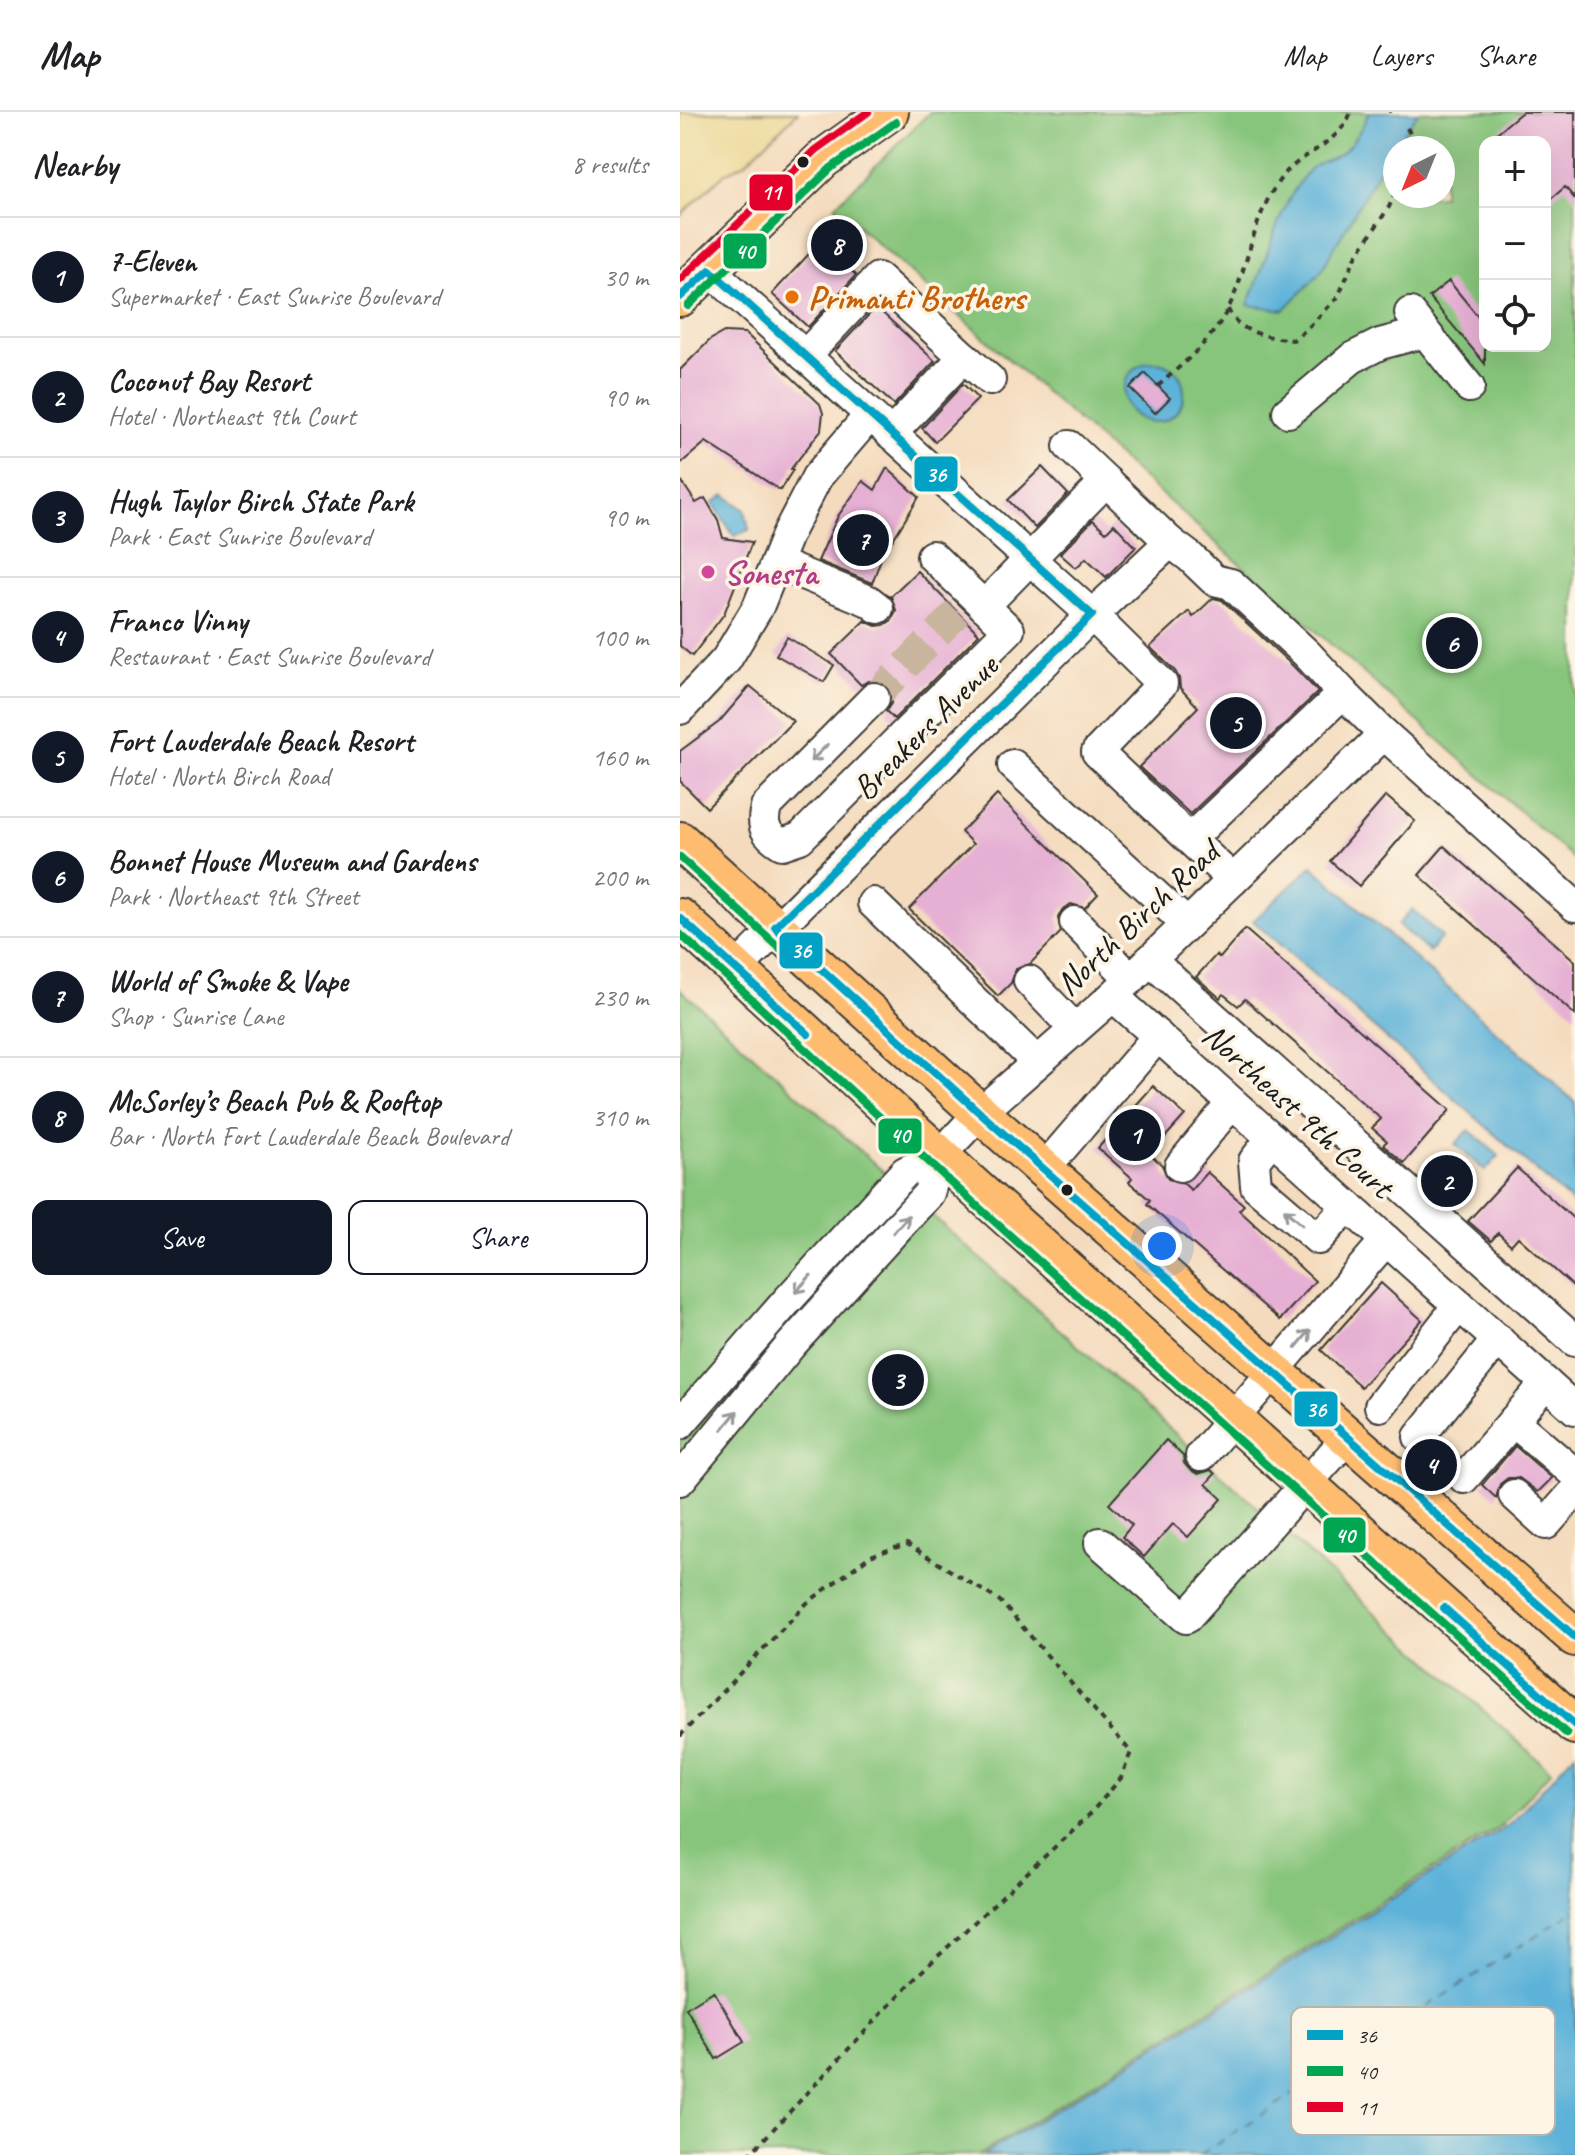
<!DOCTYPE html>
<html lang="en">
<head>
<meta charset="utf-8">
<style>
	:root { --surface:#fff; --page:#f6f6f6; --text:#202124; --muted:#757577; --line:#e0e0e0; --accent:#111827 }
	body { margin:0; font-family:Caveat,sans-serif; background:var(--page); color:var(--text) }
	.controls { position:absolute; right:24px; top:24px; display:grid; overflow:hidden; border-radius:16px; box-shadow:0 8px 32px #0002 }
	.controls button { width:72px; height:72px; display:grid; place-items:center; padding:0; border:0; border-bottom:2px solid var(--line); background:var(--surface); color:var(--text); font:40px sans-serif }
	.compass { position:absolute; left:703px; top:24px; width:72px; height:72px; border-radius:50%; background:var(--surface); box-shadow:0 8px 32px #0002; rotate:223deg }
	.you { position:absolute; left:482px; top:1134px; width:28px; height:28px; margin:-20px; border:6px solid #fff; border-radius:50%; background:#1a73e8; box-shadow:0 0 0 12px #1a73e833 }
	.badge { display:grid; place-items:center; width:52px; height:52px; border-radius:50%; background:var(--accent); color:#fff; font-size:26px; font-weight:700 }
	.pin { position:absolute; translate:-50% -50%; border:4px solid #fff; box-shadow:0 2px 8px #0006 }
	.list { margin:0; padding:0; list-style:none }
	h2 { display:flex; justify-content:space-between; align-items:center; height:104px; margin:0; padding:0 32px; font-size:34px }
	h2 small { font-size:26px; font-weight:400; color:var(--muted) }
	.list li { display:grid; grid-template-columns:52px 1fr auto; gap:24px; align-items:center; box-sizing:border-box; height:120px; padding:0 32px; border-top:2px solid var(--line) }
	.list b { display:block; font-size:30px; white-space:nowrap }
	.list p { margin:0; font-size:26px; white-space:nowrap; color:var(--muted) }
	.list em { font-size:26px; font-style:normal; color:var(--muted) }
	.actions { display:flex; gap:16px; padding:24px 32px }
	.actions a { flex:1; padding:18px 0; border:2px solid var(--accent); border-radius:16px; text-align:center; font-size:28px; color:var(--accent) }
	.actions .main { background:var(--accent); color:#fff }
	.icon { flex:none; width:44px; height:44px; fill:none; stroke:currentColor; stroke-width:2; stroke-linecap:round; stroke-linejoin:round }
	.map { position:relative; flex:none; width:895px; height:2043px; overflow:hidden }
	header { display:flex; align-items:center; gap:48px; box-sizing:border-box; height:112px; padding:0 40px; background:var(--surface); border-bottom:2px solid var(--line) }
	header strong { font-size:38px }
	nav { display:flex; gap:44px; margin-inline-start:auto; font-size:28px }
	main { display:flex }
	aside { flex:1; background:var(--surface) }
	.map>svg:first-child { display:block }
	.green { fill:#87c57c; stroke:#52704c; stroke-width:2; fill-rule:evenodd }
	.sand { fill:#eeda9e; stroke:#857b5d; stroke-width:2 }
	.water { fill:#5db2d9; stroke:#3c677a; stroke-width:2 }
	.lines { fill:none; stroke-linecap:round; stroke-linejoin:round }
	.ferry { stroke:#365868; stroke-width:2; stroke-dasharray:10 8; stroke-linecap:butt }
	.building { fill:#e6b0d4 }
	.minor-tunnel { stroke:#c9b59e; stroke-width:30; stroke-dasharray:30 15; stroke-linecap:butt }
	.minor-casing { stroke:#3c3934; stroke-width:34 }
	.major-casing { stroke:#3c3934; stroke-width:42 }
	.path { stroke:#3c3934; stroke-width:4; stroke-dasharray:6 6; stroke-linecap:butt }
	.minor { stroke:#fff; stroke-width:30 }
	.major { stroke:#fdbc70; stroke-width:38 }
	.bus-1-casing { stroke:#fcf5e5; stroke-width:14 }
	.bus-2-casing { stroke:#fcf5e5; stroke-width:14 }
	.bus-3-casing { stroke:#fcf5e5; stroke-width:14 }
	.bus-1 { stroke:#01a2c5; stroke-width:8 }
	.bus-2 { stroke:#00a651; stroke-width:8 }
	.bus-3 { stroke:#e4002b; stroke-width:8 }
	.oneway { stroke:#999 }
	.bus-dot { fill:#1c1c1c; stroke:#fcf5e5; stroke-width:3 }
	.food-dot { fill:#e8710a; stroke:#fcf5e5; stroke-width:3 }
	.hotel-dot { fill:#d1479c; stroke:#fcf5e5; stroke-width:3 }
	.labels { text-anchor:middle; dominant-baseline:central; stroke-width:7; stroke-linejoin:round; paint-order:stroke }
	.food-label { font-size:34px; font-weight:bold; fill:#c56008; stroke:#fcf5e5; text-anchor:start }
	.hotel-label { font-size:34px; font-weight:bold; fill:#b23c85; stroke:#fcf5e5; text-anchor:start }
	.street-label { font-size:34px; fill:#1c1c1c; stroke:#fcf5e5 }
	.key { fill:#fcf5e5; stroke:#b9b4a9; stroke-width:2 }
	.key-label { font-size:22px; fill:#1c1c1c }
	.line-badge { stroke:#fcf5e5; stroke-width:3 }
	.badge-label { font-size:22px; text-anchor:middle; font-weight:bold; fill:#fff }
</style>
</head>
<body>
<header>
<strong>Map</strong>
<nav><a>Map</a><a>Layers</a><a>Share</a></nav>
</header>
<main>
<aside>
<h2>Nearby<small>8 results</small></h2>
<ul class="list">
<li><span class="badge">1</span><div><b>7-Eleven</b><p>Supermarket · East Sunrise Boulevard</p></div><em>30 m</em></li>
<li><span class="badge">2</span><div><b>Coconut Bay Resort</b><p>Hotel · Northeast 9th Court</p></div><em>90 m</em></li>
<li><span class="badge">3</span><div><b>Hugh Taylor Birch State Park</b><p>Park · East Sunrise Boulevard</p></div><em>90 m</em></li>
<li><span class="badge">4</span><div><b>Franco Vinny</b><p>Restaurant · East Sunrise Boulevard</p></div><em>100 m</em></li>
<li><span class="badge">5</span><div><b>Fort Lauderdale Beach Resort</b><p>Hotel · North Birch Road</p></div><em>160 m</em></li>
<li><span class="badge">6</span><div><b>Bonnet House Museum and Gardens</b><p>Park · Northeast 9th Street</p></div><em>200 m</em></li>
<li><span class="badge">7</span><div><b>World of Smoke &amp; Vape</b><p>Shop · Sunrise Lane</p></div><em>230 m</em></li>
<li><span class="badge">8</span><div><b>McSorley’s Beach Pub &amp; Rooftop</b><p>Bar · North Fort Lauderdale Beach Boulevard</p></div><em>310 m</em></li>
</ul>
<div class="actions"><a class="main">Save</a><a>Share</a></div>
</aside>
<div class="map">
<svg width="895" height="2043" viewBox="0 0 895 2043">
	<rect width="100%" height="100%" fill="#fcf5e5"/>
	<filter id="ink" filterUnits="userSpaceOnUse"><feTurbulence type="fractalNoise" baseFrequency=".0125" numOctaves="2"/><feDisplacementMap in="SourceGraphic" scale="16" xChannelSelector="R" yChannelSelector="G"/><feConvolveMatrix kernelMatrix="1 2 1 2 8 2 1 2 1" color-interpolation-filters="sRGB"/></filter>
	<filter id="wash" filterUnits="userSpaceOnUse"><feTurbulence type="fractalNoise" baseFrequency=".006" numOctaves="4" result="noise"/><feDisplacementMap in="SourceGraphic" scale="32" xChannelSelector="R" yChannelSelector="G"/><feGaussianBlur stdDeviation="1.8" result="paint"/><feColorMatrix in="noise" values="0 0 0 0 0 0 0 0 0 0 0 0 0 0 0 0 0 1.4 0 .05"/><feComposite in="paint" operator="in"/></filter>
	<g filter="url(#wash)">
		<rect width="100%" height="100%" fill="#f4dbbe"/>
		<g class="green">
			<path d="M250,0H895V748L155,94ZM805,30H865V234H805ZM715,36H763V84H715Z"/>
			<path d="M0,877L871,1659L820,1715L299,2043H0Z"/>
		</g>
		<path class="sand" d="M0,0H118L65,51L45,61L0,104Z"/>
		<g class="water">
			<path d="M689,0H739L708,42L640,161L604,198L568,193C588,148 596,96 629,58C637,49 652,48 661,41C672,33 684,13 689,0Z"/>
			<circle cx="474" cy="280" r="30"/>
			<path d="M45,383L65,398L69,418L54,424L33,391Z"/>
			<path d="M632,754L895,990V1093L573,809Z"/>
			<path d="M732,797L762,825L749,840L718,813Z"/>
			<path d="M789,1018L819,1044L805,1059L775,1032Z"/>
			<path d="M895,1641V2043H303L829,1713Z"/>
		</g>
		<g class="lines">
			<path class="ferry" d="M520,2043L895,1798"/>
		</g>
		<g id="blocks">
			<g class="building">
				<path d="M842,0H895V87L885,75L865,92V30H806Z"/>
				<path d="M140,130L176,163L128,215L92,182Z"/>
				<path d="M769,169L805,213V252L749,185Z"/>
				<path d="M196,195L255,249L214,293L155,239Z"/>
				<path d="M44,220L65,221L140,292L143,301L141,318L111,357L113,358L100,378L26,330L0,352V258L30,228Z"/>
				<path d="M465,261L490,286L475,301L450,276Z"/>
				<path d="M283,272L298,287L255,330L242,316Z"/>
				<path d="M362,355L388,382L355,416L328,388Z"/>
				<path d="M207,356L239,385L201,447L192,471L138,449L158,404L183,369L195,378Z"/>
				<path d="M0,367L16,391L25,386L38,408L43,426L72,430L44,502L12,544L0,534Z"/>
				<path d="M413,408L426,420L434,412L456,435L426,465L406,446L396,456L380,442Z"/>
				<path d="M237,459L299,522L214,607L206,599L212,590L211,582L207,574L198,568L189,569L181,573L151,542L185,509L196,514L204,513L212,508L216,498L211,484Z"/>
				<path d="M533,486L542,488L614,555L638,580L510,702L459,655L518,595L500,576L499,566L495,559L470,535L509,499L513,505Z"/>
				<path d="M107,525L154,553L144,570L96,543Z"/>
				<path d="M70,574L113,609L27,696L0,669V639L39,610Z"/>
				<path d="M317,683L418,782L405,796L391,792L382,798L378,806L381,820L350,852L336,857L331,871L318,884L229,797L293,732L281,720Z"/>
				<path d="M706,684L735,709L679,774L650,749Z"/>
				<path d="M764,734L895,849V903L739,763Z"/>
				<path d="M565,817L770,998L724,1051L703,1033L707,1029L692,1016L701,1007L565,887L558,894L543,882L540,886L516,865L536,843L540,846Z"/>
				<path d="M473,974L505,1003L470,1042L482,1053L488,1067L503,1071L511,1078L527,1060L564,1093L559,1098L635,1169L600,1208L467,1092L470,1088L449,1070L452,1066L418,1036Z"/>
				<path d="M837,1056L895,1108V1176L838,1125L831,1133L818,1121L811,1129L788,1109Z"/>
				<path d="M701,1171L742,1208L681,1275L641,1238Z"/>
				<path d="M486,1328L503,1344L504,1351L510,1358L518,1362L531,1358L535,1362L526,1372L542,1387L508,1425L493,1412L464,1445L442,1425L452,1413L429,1392Z"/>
				<path d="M835,1334L872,1366L858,1380L839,1366H828L820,1372L816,1386L802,1373Z"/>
				<path d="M34,1879L64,1930L36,1947L6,1896Z"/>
			</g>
		</g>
	</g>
	<g filter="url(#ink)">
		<use href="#blocks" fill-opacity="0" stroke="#3c3934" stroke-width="2"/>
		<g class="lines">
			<path class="minor-tunnel" d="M194,586L278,500"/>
			<g class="minor-casing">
				<g id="minor">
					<path d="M30,158L412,503L482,572L417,640L553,768"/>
					<path d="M730,201L789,275"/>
					<path d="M125,244L198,166L284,245L211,322"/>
					<path d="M284,245L310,268"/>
					<path d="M608,300L672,246L700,232L745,220"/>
					<path d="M426,369L490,430L510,445L534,468L551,472L627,542L663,581"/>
					<path d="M96,451L189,489L198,496"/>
					<path d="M304,494L426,369L389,334"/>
					<path d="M194,586L86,695C81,714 85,722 102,732L120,726L329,518L252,444"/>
					<path d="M0,597L46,548L78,495L108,421L137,365L190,303"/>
					<path d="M333,653L507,812"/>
					<path d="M510,727L663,581L704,622L895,794"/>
					<path d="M193,791L357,950"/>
					<path d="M395,810L451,867"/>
					<path d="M470,848L895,1229"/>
					<path d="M57,856L412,503L490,430"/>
					<path d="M349,869L395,917"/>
					<path d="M433,884L895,1297"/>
					<path d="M592,1026L574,1049L576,1074L638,1127L668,1094"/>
					<path d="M500,1054L552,991"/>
					<path d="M364,1057L478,924"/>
					<path d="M700,1294L779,1193"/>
					<path d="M833,1309L895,1362"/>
					<path d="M0,1312L106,1190L225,1060L260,1043L300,1001L433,884L704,622"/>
					<path d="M739,1325L818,1227"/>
					<path d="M521,1344L706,1128"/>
					<path d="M784,1366L866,1271"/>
					<path d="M0,1368L111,1233L249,1081L260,1043"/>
					<path d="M834,1383L866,1412L895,1379"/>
					<path d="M420,1431L506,1506L668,1325"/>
				</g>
			</g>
			<g class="major-casing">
				<g id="major">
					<path d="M0,185L143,47L209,0"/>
					<path d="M0,729L300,1001L895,1525"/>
					<path d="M0,806L294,1075L895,1613"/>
				</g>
			</g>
			<g class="path">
				<path d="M710,0V1"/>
				<path d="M727,16L738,36"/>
				<path d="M548,197C558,222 590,225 613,228L627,217L658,185L675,146L709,95L715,81"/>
				<path d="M478,274C504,251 532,228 548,197C569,155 572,105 601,66C621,40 659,33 671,0"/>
				<path d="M0,1624L127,1491L190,1444L227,1432L320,1489L451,1640L441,1666L409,1703L240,1861L69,2043"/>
			</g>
			<use href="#minor" class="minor"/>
			<use href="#major" class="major"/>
			<g class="bus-1-casing">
				<g id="bus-1">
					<path d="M0,185L30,158L412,503L95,815L300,1001L895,1525"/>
					<path d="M0,806L128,922"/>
					<path d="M764,1496L895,1613"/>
				</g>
			</g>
			<g class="bus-2-casing">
				<g id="bus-2">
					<path d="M8,194L151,56L216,10"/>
					<path d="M0,745L101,837"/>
					<path d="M0,822L286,1084L887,1622"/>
				</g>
			</g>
			<g class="bus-3-casing">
				<path id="bus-3" d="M0,168L135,38L188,0"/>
			</g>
			<use href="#bus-1" class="bus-1"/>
			<use href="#bus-2" class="bus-2"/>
			<use href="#bus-3" class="bus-3"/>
		</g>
		<defs><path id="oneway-shaft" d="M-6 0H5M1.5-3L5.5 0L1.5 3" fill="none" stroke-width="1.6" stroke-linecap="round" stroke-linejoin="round" transform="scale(2)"/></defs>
		<g class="oneway">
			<use href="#oneway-shaft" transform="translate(139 641) rotate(135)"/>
			<use href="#oneway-shaft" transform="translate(613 1105) rotate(-139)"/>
			<use href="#oneway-shaft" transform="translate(221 1112) rotate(-48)"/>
			<use href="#oneway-shaft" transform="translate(123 1172) rotate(132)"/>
			<use href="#oneway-shaft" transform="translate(623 1227) rotate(-50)"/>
			<use href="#oneway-shaft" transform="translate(50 1308) rotate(-51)"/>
		</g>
	</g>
	<g class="bus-dot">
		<circle cx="123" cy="50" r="7"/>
		<circle cx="387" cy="1078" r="7"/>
	</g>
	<circle class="food-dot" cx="112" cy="185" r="8"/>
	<circle class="hotel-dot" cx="28" cy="460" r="8"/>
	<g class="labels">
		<g class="food-label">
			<text x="128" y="185">Primanti Brothers</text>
		</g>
		<g class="hotel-label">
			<text x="44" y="460">Sonesta</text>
		</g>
		<g class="street-label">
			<text transform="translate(245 615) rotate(-45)">Breakers Avenue</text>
			<text transform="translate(457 806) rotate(-43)">North Birch Road</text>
			<text transform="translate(618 998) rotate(42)">Northeast 9th Court</text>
		</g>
	</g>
	<rect x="611" y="1895" width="264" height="128" rx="12" class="key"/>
	<rect x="627" y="1918" width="36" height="10" fill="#01a2c5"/>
	<rect x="627" y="1954" width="36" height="10" fill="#00a651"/>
	<rect x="627" y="1990" width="36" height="10" fill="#e4002b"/>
	<g class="key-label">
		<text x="677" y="1931">36</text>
		<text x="677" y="1967">40</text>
		<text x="677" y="2003">11</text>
	</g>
	<g class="line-badge">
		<rect x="68" y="61" width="46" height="39" rx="8" fill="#e4002b"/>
		<rect x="42" y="120" width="46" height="38" rx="8" fill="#00a651"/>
		<rect x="233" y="343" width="46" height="38" rx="8" fill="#01a2c5"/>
		<rect x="98" y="819" width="46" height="39" rx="8" fill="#01a2c5"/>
		<rect x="197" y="1005" width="46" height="38" rx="8" fill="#00a651"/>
		<rect x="613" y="1278" width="46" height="38" rx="8" fill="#01a2c5"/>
		<rect x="642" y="1404" width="45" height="38" rx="8" fill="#00a651"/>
	</g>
	<g class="badge-label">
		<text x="91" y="88">11</text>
		<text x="65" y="147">40</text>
		<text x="256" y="370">36</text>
		<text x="121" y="846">36</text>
		<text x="220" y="1031">40</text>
		<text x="636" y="1305">36</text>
		<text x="665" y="1431">40</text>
	</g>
</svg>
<div class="controls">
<button>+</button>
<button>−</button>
<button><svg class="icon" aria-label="locate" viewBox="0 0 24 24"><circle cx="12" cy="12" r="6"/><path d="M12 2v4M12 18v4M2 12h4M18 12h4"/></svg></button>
</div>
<svg class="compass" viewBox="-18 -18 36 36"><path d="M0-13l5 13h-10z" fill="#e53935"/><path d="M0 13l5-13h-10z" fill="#757577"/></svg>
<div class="you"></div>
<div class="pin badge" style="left:455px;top:1023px">1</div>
<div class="pin badge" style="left:767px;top:1069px">2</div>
<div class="pin badge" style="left:218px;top:1268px">3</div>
<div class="pin badge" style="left:751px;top:1353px">4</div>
<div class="pin badge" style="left:556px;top:611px">5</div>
<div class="pin badge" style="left:772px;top:531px">6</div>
<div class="pin badge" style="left:183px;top:428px">7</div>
<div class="pin badge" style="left:157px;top:133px">8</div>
</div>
</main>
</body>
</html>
